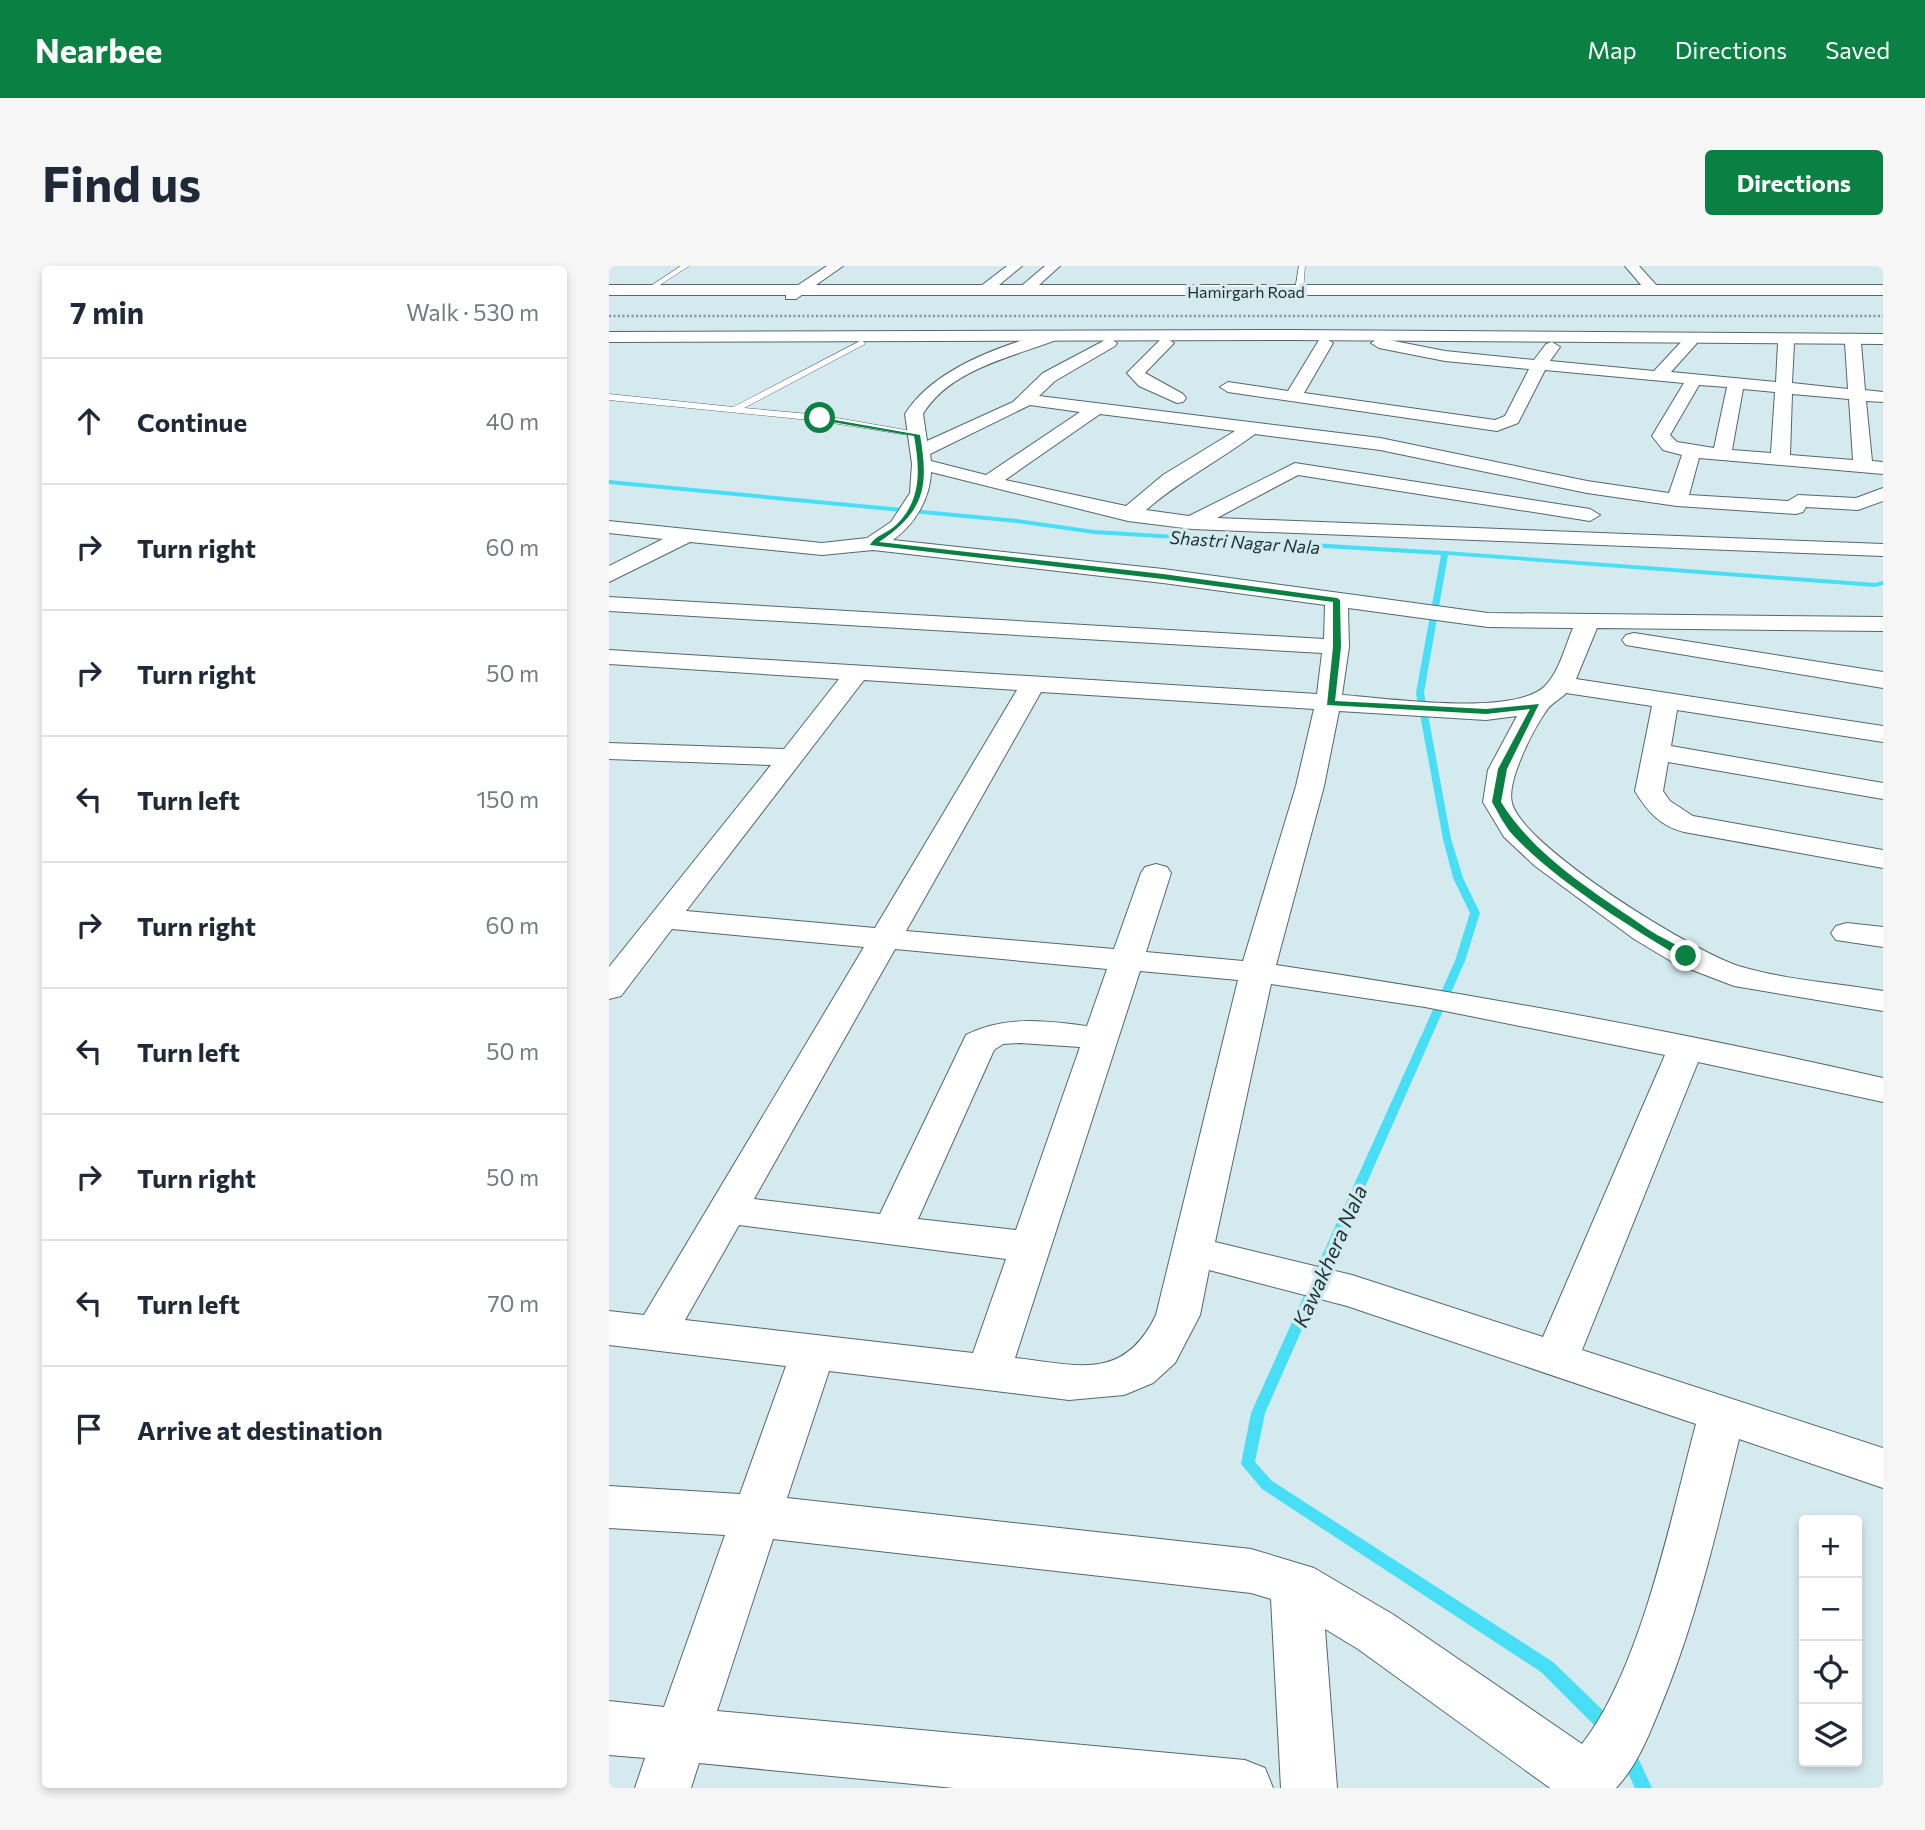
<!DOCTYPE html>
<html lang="en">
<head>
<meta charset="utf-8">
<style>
	:root { --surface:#fff; --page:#f6f6f7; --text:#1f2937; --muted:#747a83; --line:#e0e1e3; --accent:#0b8043 }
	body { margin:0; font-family:Commissioner,sans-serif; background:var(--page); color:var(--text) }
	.controls { position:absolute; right:21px; bottom:21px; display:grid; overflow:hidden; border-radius:7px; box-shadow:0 4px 10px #0003 }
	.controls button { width:63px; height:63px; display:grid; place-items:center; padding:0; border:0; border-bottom:2px solid var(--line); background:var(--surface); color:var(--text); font:35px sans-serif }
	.stop { position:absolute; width:21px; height:21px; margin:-16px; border:5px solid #0b8043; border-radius:50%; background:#fff }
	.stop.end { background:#0b8043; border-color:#fff; box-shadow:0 2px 7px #0008 }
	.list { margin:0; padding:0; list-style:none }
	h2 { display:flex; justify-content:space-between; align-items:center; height:91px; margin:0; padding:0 28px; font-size:30px }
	h2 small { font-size:23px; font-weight:400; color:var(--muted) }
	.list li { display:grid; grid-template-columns:46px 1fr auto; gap:21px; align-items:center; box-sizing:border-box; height:126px; padding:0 28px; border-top:2px solid var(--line) }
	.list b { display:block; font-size:26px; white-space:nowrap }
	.list em { font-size:23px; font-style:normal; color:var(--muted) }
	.icon { flex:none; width:38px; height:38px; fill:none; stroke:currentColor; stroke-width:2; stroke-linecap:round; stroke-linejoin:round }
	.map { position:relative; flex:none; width:1274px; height:1522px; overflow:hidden; border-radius:7px }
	header { display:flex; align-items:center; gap:42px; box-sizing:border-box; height:98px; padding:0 35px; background:var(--accent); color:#fff }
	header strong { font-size:33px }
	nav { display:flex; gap:38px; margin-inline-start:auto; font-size:24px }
	.intro { display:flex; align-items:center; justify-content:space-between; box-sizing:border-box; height:168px; padding:0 42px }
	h1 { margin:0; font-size:49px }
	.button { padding:18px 32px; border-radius:7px; background:var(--accent); color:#fff; font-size:24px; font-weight:700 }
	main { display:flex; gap:42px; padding:0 42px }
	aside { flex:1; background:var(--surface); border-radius:7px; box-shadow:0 4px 10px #0003 }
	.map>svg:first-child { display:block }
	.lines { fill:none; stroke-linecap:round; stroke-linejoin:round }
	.stream { fill:#48def6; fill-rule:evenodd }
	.service-casing { stroke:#54686b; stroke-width:1 }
	.minor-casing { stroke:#54686b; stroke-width:2 }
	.tertiary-casing { stroke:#54686b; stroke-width:2 }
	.primary-casing { stroke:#54686b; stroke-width:2 }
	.service { fill:#fff; fill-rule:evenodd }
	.minor { fill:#fff; fill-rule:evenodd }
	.tertiary { fill:#fff; fill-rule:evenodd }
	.primary { fill:#fff; fill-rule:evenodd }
	.rail { stroke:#839396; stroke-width:2.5; stroke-dasharray:2 2.5; stroke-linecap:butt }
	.route { fill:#0b8043 }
	.labels { text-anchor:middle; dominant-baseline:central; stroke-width:7; stroke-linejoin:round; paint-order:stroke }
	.far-street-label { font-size:16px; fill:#252e2f; stroke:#d4eaef }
	.far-water-label { font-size:18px; font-style:italic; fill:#1b3438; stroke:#d4eaef }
	.water-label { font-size:21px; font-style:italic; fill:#1b3438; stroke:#d4eaef }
</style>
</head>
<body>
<header>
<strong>Nearbee</strong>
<nav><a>Map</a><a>Directions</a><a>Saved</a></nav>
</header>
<div class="intro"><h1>Find us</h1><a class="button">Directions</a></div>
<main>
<aside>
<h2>7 min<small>Walk · 530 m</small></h2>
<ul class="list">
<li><svg class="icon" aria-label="ahead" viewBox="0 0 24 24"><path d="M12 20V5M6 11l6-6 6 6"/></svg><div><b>Continue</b></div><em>40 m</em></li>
<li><svg class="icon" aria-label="right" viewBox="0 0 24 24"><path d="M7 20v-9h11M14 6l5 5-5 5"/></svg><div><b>Turn right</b></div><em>60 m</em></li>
<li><svg class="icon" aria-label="right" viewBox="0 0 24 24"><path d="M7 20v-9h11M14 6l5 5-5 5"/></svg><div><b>Turn right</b></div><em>50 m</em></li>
<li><svg class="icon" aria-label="left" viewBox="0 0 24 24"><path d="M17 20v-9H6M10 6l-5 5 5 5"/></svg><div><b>Turn left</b></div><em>150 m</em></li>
<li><svg class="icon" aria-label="right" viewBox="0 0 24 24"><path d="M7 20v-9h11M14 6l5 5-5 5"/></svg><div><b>Turn right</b></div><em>60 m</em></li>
<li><svg class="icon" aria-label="left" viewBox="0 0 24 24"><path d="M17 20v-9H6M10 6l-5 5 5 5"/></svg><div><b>Turn left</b></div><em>50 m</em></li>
<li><svg class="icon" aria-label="right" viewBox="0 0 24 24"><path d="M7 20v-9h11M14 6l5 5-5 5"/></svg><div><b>Turn right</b></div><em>50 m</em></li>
<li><svg class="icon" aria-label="left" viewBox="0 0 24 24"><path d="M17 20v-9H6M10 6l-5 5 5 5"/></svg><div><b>Turn left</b></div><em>70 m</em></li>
<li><svg class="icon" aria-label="arrive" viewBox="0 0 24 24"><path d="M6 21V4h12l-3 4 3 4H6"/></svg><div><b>Arrive at destination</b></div></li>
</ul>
</aside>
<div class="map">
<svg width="1274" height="1522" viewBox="0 0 1274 1522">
	<rect width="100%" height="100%" fill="#d4eaef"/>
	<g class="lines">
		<g class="stream">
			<path d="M0,214L408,253L485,264L836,285L1266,317L1274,315V319L1266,321L839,289L815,427L842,573L854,612L871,647L856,695L656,1147L646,1196L663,1215L944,1396L1004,1454L1006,1460L1004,1466L998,1468L992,1466L932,1406L653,1223L632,1198L642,1147L846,695L861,647L844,612L834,573L807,427L832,289L485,268L408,257L0,218Z"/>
			<path d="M1018,1479L1024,1481L1043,1522H1026L1010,1487L1012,1481Z"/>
		</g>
		<g class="service-casing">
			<g id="service">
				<path d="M72,0H80L40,26L34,25Z"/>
				<path d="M690,0H696L694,25L690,27L686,25Z"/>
				<path d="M253,74L256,78L135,142L211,149L308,166L311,167V171L211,155L0,134V128L124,141Z"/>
			</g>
		</g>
		<g class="minor-casing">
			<g id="minor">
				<path d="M218,0H234L187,33H177V27Z"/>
				<path d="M398,0H413L378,29H368V23Z"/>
				<path d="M436,0H451L420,28H410V22Z"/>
				<path d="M1016,0H1030L1049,21V27H1039Z"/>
				<path d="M442,66L450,71L447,74C403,91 340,104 314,148L318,175L404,136L434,107L500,72L508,77L506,80L446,115L430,130L771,172L978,215L1060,227L1073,189L1054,184L1043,170L1075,117L936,104L909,157L888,165L619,126L611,121L619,116L679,125L710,74L716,72L724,77L695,127L886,154L896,150L920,103L836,95L770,82L762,77L770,72L836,85L925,94L937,78L943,76L951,81L941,95L1045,105L1074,74L1080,72L1088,77L1062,106L1167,116L1169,77L1177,72L1185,77L1183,117L1239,123L1236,77L1244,72L1252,77L1256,124L1274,126V136L1257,135L1263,195L1274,196V208L1090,192L1080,229L1179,235L1189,229L1247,232L1274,222V235L1249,244L1197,241L1194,246L1187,248L1068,240L978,227L771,184L646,168C610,195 571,214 537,244L580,250L686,197L981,243L991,249L981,255L689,209L608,252L1274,278V290L583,263L519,255L322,206C321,233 306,258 284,274L554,303L879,347L1274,351V365L988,362L967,413L1274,460V476L1068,444L1062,480L1274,517V533L1059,496L1054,525L1061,535L1084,550L1274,584V602L1075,566C1051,560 1038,545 1026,525L1043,440L957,427C952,433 942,437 938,444C925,462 897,515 903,537C914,581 1087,688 1133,701C1177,714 1228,717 1274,725V745L1125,720L1065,697L1025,673L926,600L895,571L874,536L879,504L908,450L877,454L730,445L715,520L667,699C870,729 1073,766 1274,812V836L1089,796L973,1084L1274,1182V1222L1130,1173C1108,1264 1087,1355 1051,1442C1040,1469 1028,1500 1007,1522H941L749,1383L716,1363L728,1522H672L662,1333L642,1327L164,1273L108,1445L636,1494L656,1502L664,1522H345L90,1497L82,1522H26L36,1492L0,1489V1435L55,1441L116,1269L0,1262V1220L131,1228L177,1100L0,1079V1045L35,1049L255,681L63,663L12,730L0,733V701L162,499L0,493V477L175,483L230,413L0,398V384L708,428L713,387L0,345V331L715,373L716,339L554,317L264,284L213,289L81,276L0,316V300L54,273L0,267V255L213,277L258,272L282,256L301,227L303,198L296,148C324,103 392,79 442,66ZM1090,119L1118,121L1105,182L1068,176L1061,169ZM1134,123L1166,126L1162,187L1123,184ZM1183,128L1240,133L1244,194L1181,189ZM421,139L471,146L377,209L322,195L321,188ZM491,148L626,165L554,209L517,240L396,214ZM739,342L879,361L964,362C956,381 950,406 936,420C905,451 778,432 733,429L740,381ZM255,414L408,424L266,662L77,645ZM432,426L705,443L687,520L634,695L537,686L562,607L558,601L547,598L536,601L532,607L505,683L297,665ZM286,683L498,703L478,760C438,755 395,749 357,769L271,948L145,933ZM531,705L629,714L547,1049C515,1116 468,1099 406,1092ZM662,718L816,741L1056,789L934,1071L743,1009L606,976ZM411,777L471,781L407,964L309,953L385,784L394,778ZM130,959L397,993L364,1087L76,1054ZM600,1004L738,1040L1087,1158C1062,1251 1032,1403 973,1478L785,1349L705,1302L642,1283L178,1232L220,1105L460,1134L515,1129L544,1117L566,1097L591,1049Z"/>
				<path d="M557,72L565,77L536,107L574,128L577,132L574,136L568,137L530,120L518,107L551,74Z"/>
				<path d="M1025,367L1274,406V422L1017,379L1013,374L1017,369Z"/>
				<path d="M1238,657L1274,661V681L1227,674L1222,667L1227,660Z"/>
			</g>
		</g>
		<g class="tertiary-casing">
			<path id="tertiary" d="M681,64L1274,68V78L681,74L0,76V66Z"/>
		</g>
		<g class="primary-casing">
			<rect id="primary" x="0" y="19" width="1274" height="10"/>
		</g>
		<use href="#service" class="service"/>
		<use href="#minor" class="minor"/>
		<use href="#tertiary" class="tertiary"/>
		<use href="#primary" class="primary"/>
		<path class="rail" d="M0,50H1274"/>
	</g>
	<path class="route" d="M209,151L311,169C320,221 316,245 270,276L554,308L728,332L731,334L732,381L726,435L877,443L930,438L898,503L892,536C926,591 985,626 1037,662C1051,672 1070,678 1082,690L1073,692C1021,661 944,613 903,568C895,559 889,546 883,536L889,503L921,443L877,448L718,439L724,381V336L554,313L261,279C265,270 279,267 287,259C313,234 311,203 305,170L211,154Z"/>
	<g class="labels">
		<g class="far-street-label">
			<text x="637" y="25">Hamirgarh Road</text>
		</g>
		<g class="far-water-label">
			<text transform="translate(636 276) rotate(4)">Shastri Nagar Nala</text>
		</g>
		<g class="water-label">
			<text transform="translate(720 990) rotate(-66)">Kawakhera Nala</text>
		</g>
	</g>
</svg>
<div class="controls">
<button>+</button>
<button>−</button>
<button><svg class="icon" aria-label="locate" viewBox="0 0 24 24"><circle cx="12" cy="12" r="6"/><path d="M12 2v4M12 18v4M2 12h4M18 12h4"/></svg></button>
<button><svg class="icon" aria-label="layers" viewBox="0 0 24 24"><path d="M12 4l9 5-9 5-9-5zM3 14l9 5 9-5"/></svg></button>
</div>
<div class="stop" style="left:211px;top:152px"></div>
<div class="stop end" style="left:1077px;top:690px"></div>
</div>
</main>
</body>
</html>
